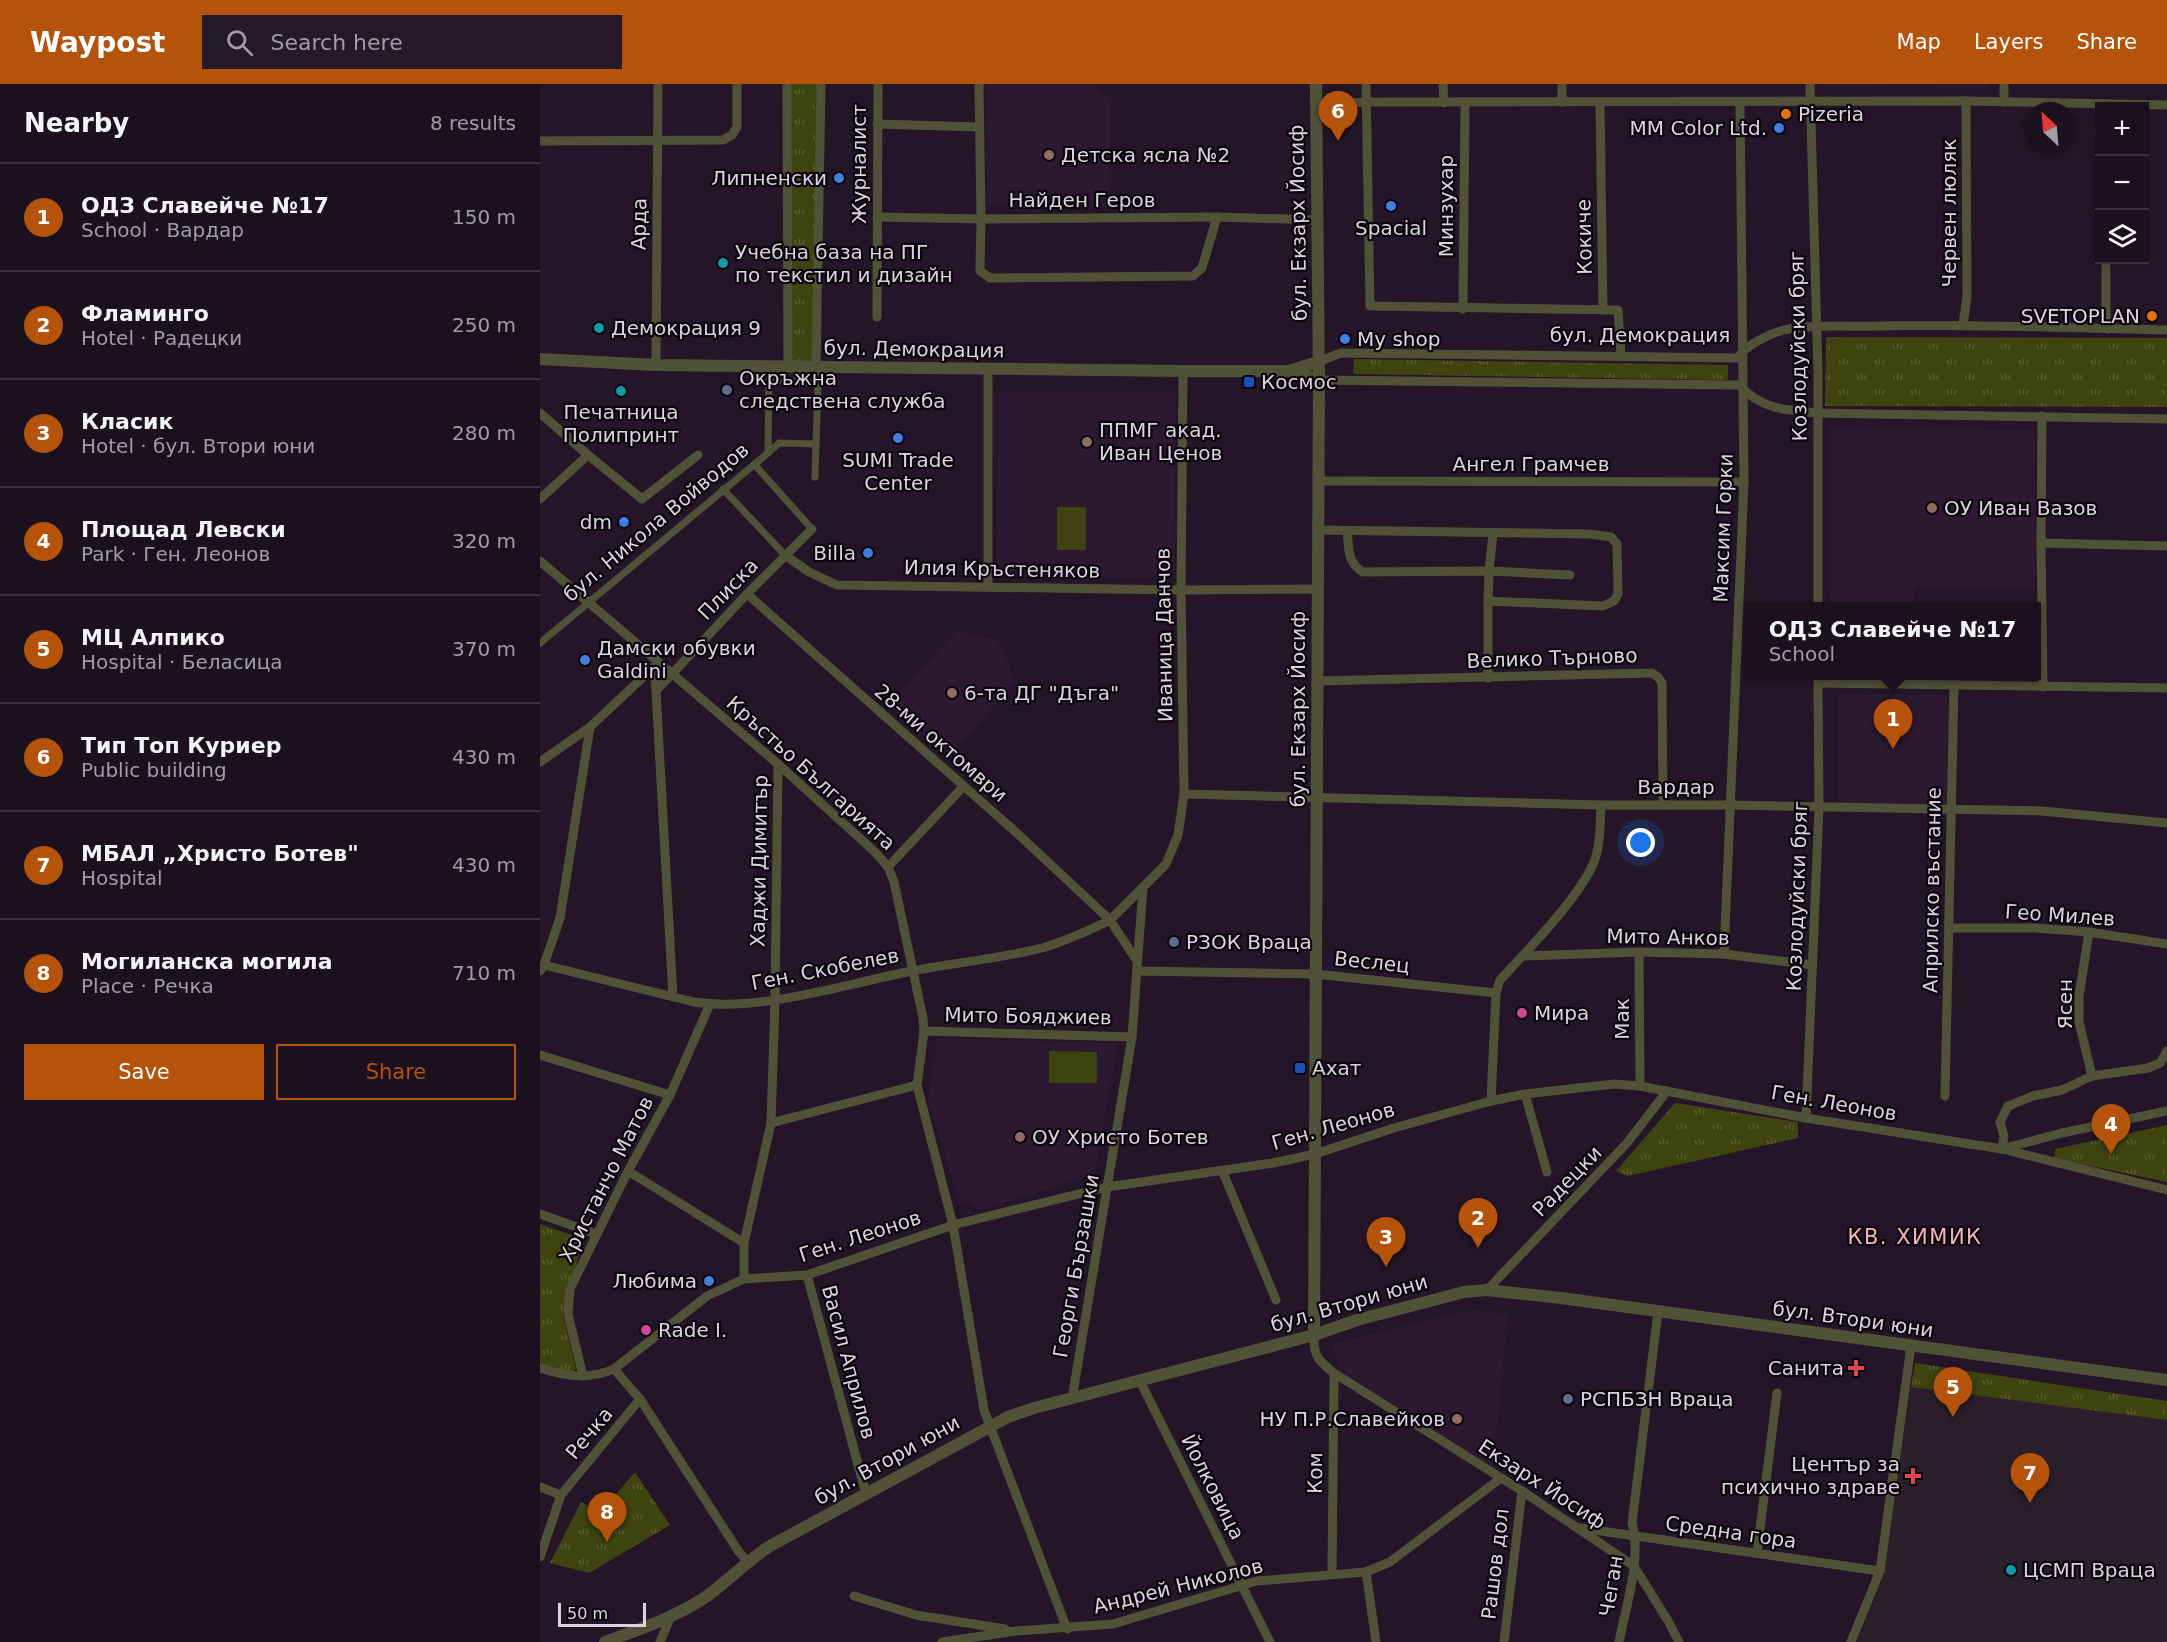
<!DOCTYPE html>
<html lang="en">
<head>
<meta charset="utf-8">
<style>
	:root { --surface:#1b101e; --page:#241927; --text:#f1f3f6; --muted:#a09da4; --line:#39303c; --accent:#b45309 }
	body { margin:0; font-family:"DejaVu Sans",sans-serif; background:var(--page); color:var(--text) }
	.controls { position:absolute; right:18px; top:18px; display:grid; overflow:hidden; border-radius:0px; box-shadow:0 3px 15px #0003 }
	.controls button { width:54px; height:54px; display:grid; place-items:center; padding:0; border:0; border-bottom:2px solid var(--line); background:var(--surface); color:var(--text); font:30px sans-serif }
	.compass { position:absolute; left:1483px; top:18px; width:54px; height:54px; border-radius:50%; background:var(--surface); box-shadow:0 3px 15px #0003; rotate:334deg }
	.scale { position:absolute; left:18px; bottom:15px; width:88px; box-sizing:border-box; padding-left:6px; border:3px solid #dcd3df; border-top:0; font-size:16px; line-height:21px; white-space:nowrap; color:#dcd3df; -webkit-text-stroke:4px #0a050c; paint-order:stroke }
	.you { position:absolute; left:1101px; top:759px; width:21px; height:21px; margin:-15px; border:4px solid #fff; border-radius:50%; background:#1a73e8; box-shadow:0 0 0 9px #1a73e833 }
	.badge { display:grid; place-items:center; width:39px; height:39px; border-radius:50%; background:var(--accent); color:#fff; font-size:20px; font-weight:700 }
	.pin { position:absolute; translate:-50% -50px; filter:drop-shadow(0 2px 3px #0008) }
	.pin::after { content:''; position:absolute; top:32px; width:21px; height:18px; background:inherit; clip-path:polygon(0 0,100% 0,50% 100%) }
	.popup { position:absolute; left:1204px; top:518px; width:297px; height:78px; box-sizing:border-box; display:grid; place-content:center; border-radius:0px; background:var(--surface); filter:drop-shadow(0 2px 4px #0005); font-size:20px; white-space:nowrap; color:var(--muted) }
	.popup b { font-size:22px; color:var(--text) }
	.popup::after { content:''; position:absolute; left:50%; top:100%; margin-left:-12px; border:12px solid transparent; border-top-color:var(--surface) }
	.list { margin:0; padding:0; list-style:none }
	h2 { display:flex; justify-content:space-between; align-items:center; height:78px; margin:0; padding:0 24px; font-size:26px }
	h2 small { font-size:20px; font-weight:400; color:var(--muted) }
	.list li { display:grid; grid-template-columns:39px 1fr auto; gap:18px; align-items:center; box-sizing:border-box; height:108px; padding:0 24px; border-top:2px solid var(--line) }
	.list b { display:block; font-size:22px; white-space:nowrap }
	.list p { margin:0; font-size:20px; white-space:nowrap; color:var(--muted) }
	.list em { font-size:20px; font-style:normal; color:var(--muted) }
	.actions { display:flex; gap:12px; padding:18px 24px }
	.actions a { flex:1; padding:14px 0; border:2px solid var(--accent); border-radius:0px; text-align:center; font-size:21px; color:var(--accent) }
	.actions .main { background:var(--accent); color:#fff }
	.icon { flex:none; width:33px; height:33px; fill:none; stroke:currentColor; stroke-width:2; stroke-linecap:round; stroke-linejoin:round }
	.map { position:relative; flex:none; width:1627px; height:1558px; overflow:hidden }
	header { display:flex; align-items:center; gap:36px; box-sizing:border-box; height:84px; padding:0 30px; background:var(--accent); color:#fff }
	header strong { font-size:28px }
	nav { display:flex; gap:33px; margin-inline-start:auto; font-size:21px }
	.search { width:420px; height:54px; background:var(--page); display:flex; align-items:center; gap:15px; box-sizing:border-box; padding:0 21px; border-radius:0px; color:var(--muted); font-size:22px }
	main { display:flex }
	aside { flex:1; background:var(--surface) }
	.map>svg:first-child { display:block }
	.built { fill:#2c1931 }
	.medical { fill:#2b1f2c }
	.grass { fill:url(#grass-tufts) }
	.pitch { fill:#3e440f }
	.lines { fill:none; stroke-linecap:round; stroke-linejoin:round }
	.pedestrian { stroke:#505238; stroke-width:7 }
	.minor { stroke:#505238; stroke-width:9 }
	.tertiary { stroke:#505238; stroke-width:12 }
	.food-dot { fill:#e8710a; stroke:#0a050c; stroke-width:2 }
	.shop-dot { fill:#3f7fe0; stroke:#0a050c; stroke-width:2 }
	.education-dot { fill:#8d6e63; stroke:#0a050c; stroke-width:2 }
	.culture-dot { fill:#0f9aa8; stroke:#0a050c; stroke-width:2 }
	.transit-dot { fill:#1a4fb4; stroke:#0a050c; stroke-width:2 }
	.service-dot { fill:#5c6f8a; stroke:#0a050c; stroke-width:2 }
	.hotel-dot { fill:#d1479c; stroke:#0a050c; stroke-width:2 }
	.health-dot { fill:#e0444e; stroke:#0a050c; stroke-width:2 }
	.labels { text-anchor:middle; dominant-baseline:central; stroke-width:4.5; stroke-linejoin:round; paint-order:stroke }
	.poi-label { font-size:20px; fill:#dcd3df; stroke:#0a050c; text-anchor:start }
	.street-label { font-size:20px; fill:#dcd3df; stroke:#0a050c }
	.neighbourhood-label { font-size:21px; letter-spacing:1.5px; fill:#f9b4b7; stroke:#0a050c }
</style>
</head>
<body>
<header>
<strong>Waypost</strong>
<div class="search"><svg class="icon" aria-label="search" viewBox="0 0 24 24"><circle cx="10" cy="10" r="6"/><path d="M15 15l6 6"/></svg>Search here</div>
<nav><a>Map</a><a>Layers</a><a>Share</a></nav>
</header>
<main>
<aside>
<h2>Nearby<small>8 results</small></h2>
<ul class="list">
<li><span class="badge">1</span><div><b>ОДЗ Славейче №17</b><p>School · Вардар</p></div><em>150 m</em></li>
<li><span class="badge">2</span><div><b>Фламинго</b><p>Hotel · Радецки</p></div><em>250 m</em></li>
<li><span class="badge">3</span><div><b>Класик</b><p>Hotel · бул. Втори юни</p></div><em>280 m</em></li>
<li><span class="badge">4</span><div><b>Площад Левски</b><p>Park · Ген. Леонов</p></div><em>320 m</em></li>
<li><span class="badge">5</span><div><b>МЦ Алпико</b><p>Hospital · Беласица</p></div><em>370 m</em></li>
<li><span class="badge">6</span><div><b>Тип Топ Куриер</b><p>Public building</p></div><em>430 m</em></li>
<li><span class="badge">7</span><div><b>МБАЛ „Христо Ботев&quot;</b><p>Hospital</p></div><em>430 m</em></li>
<li><span class="badge">8</span><div><b>Могиланска могила</b><p>Place · Речка</p></div><em>710 m</em></li>
</ul>
<div class="actions"><a class="main">Save</a><a>Share</a></div>
</aside>
<div class="map">
<svg width="1627" height="1558" viewBox="0 0 1627 1558">
	<defs>
		<pattern id="grass-tufts" width="24" height="20" patternUnits="userSpaceOnUse" patternTransform="scale(1.5)"><rect width="24" height="20" fill="#3e440f"/><path d="M3 7l-1-3M5 7V3M7 7l1-3M15 17l-1-3M17 17v-4M19 17l1-3" fill="none" stroke="#595e32"/></pattern>
	</defs>
	<rect width="100%" height="100%" fill="#241628"/>
	<g class="built">
		<path d="M446,0H553L571,15L570,123L447,120Z"/>
		<path d="M1280,0H1450V4L1280,2Z"/>
		<path d="M459,307L636,308L634,494L456,493Z"/>
		<path d="M1290,344L1495,346V504L1374,503V522H1290Z"/>
		<path d="M417,547L457,556L476,597L407,674L347,620Z"/>
		<path d="M1299,610L1408,611L1407,720L1299,719Z"/>
		<path d="M397,954L578,959L554,1091L439,1126L418,1114L388,1015Z"/>
		<path d="M932,1226L968,1230L953,1383L801,1287L792,1260Z"/>
	</g>
	<path class="medical" d="M1371,1303L1627,1336V1558H1317L1343,1493Z"/>
	<g class="grass">
		<path d="M247,0H277L276,283H248Z"/>
		<path d="M1286,253L1627,254V323L1285,322Z"/>
		<path d="M814,275L1188,281V296L813,290Z"/>
		<path d="M1135,1019L1258,1038V1054L1088,1092L1076,1087Z"/>
		<path d="M1627,1041V1098L1514,1074L1515,1065Z"/>
		<path d="M0,1140L43,1155L23,1231L36,1285L26,1291L0,1282Z"/>
		<path d="M1375,1279L1627,1317V1336L1371,1303Z"/>
		<path d="M95,1388L130,1441L49,1489L10,1479L41,1418L60,1429Z"/>
	</g>
	<g class="pitch">
		<rect x="517" y="423" width="29" height="43"/>
		<path d="M509,967L557,968V999H509Z"/>
	</g>
	<g class="lines">
		<g class="pedestrian">
			<path d="M276,283L278,300"/>
			<path d="M229,295L278,300L276,360L239,359L228,369L229,283"/>
			<path d="M214,380L272,445"/>
			<path d="M275,393L276,360"/>
			<path d="M183,405L245,471"/>
			<path d="M0,559L228,369"/>
		</g>
		<g class="minor">
			<path d="M247,0L248,283"/>
			<path d="M439,0L441,135L677,133L777,136"/>
			<path d="M826,0L830,222L1078,226L1081,272"/>
			<path d="M903,0L904,19"/>
			<path d="M1270,0L1278,289V522"/>
			<path d="M1464,0V18"/>
			<path d="M1022,18V0"/>
			<path d="M1060,18L1063,226"/>
			<path d="M776,21L826,18L1426,17L1627,21"/>
			<path d="M337,40L439,43"/>
			<path d="M0,57L183,56L192,51L197,43V0"/>
			<path d="M337,133L441,135L440,187L450,194L653,192L662,184L677,133"/>
			<path d="M1566,176V232L1568,245"/>
			<path d="M923,225L925,19"/>
			<path d="M337,233L338,0"/>
			<path d="M1423,240L1427,213L1426,17"/>
			<path d="M778,278L801,269L1197,274C1207,261 1228,250 1244,246C1273,240 1309,243 1339,242C1435,240 1531,244 1627,246"/>
			<path d="M116,281L118,0"/>
			<path d="M276,283L281,0"/>
			<path d="M448,285V503"/>
			<path d="M779,296L1199,301C1222,326 1247,326 1278,329L1627,335"/>
			<path d="M0,329L48,371"/>
			<path d="M1502,332L1501,459L1503,603"/>
			<path d="M778,397L1204,398"/>
			<path d="M0,415L48,371L102,415L158,371"/>
			<path d="M778,446L1050,450L1071,453L1077,460L1078,510L1074,517L1063,522L948,517L949,487L953,450"/>
			<path d="M807,447C809,464 807,479 823,488L949,487L1030,491"/>
			<path d="M1501,459L1627,462"/>
			<path d="M245,471L269,488L297,501L641,506L778,505"/>
			<path d="M0,477L238,680L335,768L348,783L354,798L383,934L384,947L377,1001L413,1141L444,1326L527,1545"/>
			<path d="M948,594V517"/>
			<path d="M777,597L1112,589L1118,593L1122,599L1123,721"/>
			<path d="M1278,599L1627,604"/>
			<path d="M116,607L115,592L118,579"/>
			<path d="M0,678L50,643L118,579"/>
			<path d="M644,710L1061,721H1190L1502,727L1627,739"/>
			<path d="M348,783L423,703"/>
			<path d="M1410,844H1495L1549,848L1627,860"/>
			<path d="M1549,848L1539,912V938L1552,992"/>
			<path d="M1099,868L1100,1002"/>
			<path d="M1184,870L1204,398L1200,19"/>
			<path d="M982,872L1099,868L1184,870L1273,881"/>
			<path d="M597,877L570,836L626,780L638,751L644,710L641,506L643,287"/>
			<path d="M4,881L154,918C218,928 303,901 367,888C411,879 458,875 502,864C526,857 548,847 570,836L479,751L207,510"/>
			<path d="M0,887L4,881L20,834L50,643"/>
			<path d="M597,887L775,890L956,909"/>
			<path d="M133,913L116,607L207,510L272,445"/>
			<path d="M384,947L592,953"/>
			<path d="M1627,967L1620,979L1608,984L1552,992L1522,1006L1493,1012L1468,1022L1460,1038L1464,1052L1462,1065L1522,1049L1627,1027"/>
			<path d="M0,971L130,1011"/>
			<path d="M985,1010L1007,1088"/>
			<path d="M1405,1012L1414,601"/>
			<path d="M951,1017L956,909L960,896C985,869 1047,806 1056,772C1061,756 1060,738 1061,721"/>
			<path d="M1266,1034L1279,723L1278,592"/>
			<path d="M231,1039L377,1001"/>
			<path d="M682,1086L736,1216"/>
			<path d="M88,1087L204,1159"/>
			<path d="M0,1130L56,1150"/>
			<path d="M267,1191L326,1410"/>
			<path d="M204,1195V1159L231,1039L235,916L238,680"/>
			<path d="M947,1206L1087,1059L1127,1007"/>
			<path d="M774,1251C773,1271 778,1277 794,1289L982,1407L1094,1482L1128,1537L1139,1558"/>
			<path d="M0,1284C25,1292 49,1296 74,1285L167,1212L204,1195L267,1191L413,1141L567,1103L733,1079L775,1070L854,1044L951,1017L985,1010L1074,1000L1100,1002L1266,1034L1462,1065L1627,1106"/>
			<path d="M74,1285L100,1315L199,1468L208,1478"/>
			<path d="M43,1292L28,1230L30,1205L88,1087L130,1011L170,920"/>
			<path d="M600,1297L730,1558"/>
			<path d="M532,1315L592,953L603,803"/>
			<path d="M0,1403L21,1411"/>
			<path d="M1040,1444L1340,1487"/>
			<path d="M1217,1469L1237,1309"/>
			<path d="M0,1473L21,1411L100,1315"/>
			<path d="M826,1488L836,1558"/>
			<path d="M792,1490L794,1289"/>
			<path d="M314,1512L376,1531L465,1545"/>
			<path d="M120,1558L131,1532"/>
			<path d="M402,1558L476,1547L573,1540L717,1497L826,1488L850,1478L961,1394"/>
			<path d="M964,1558L982,1407"/>
			<path d="M1079,1558C1086,1522 1102,1474 1092,1439L1118,1228"/>
			<path d="M1311,1558L1340,1487L1371,1262"/>
		</g>
		<g class="tertiary">
			<path d="M0,275L116,281L643,287H748L778,278"/>
			<path d="M748,287L779,296"/>
			<path d="M774,1251L779,296L776,0"/>
			<path d="M65,1558C99,1545 137,1533 167,1512C189,1496 207,1477 230,1462L468,1333L494,1324L774,1251L817,1236L924,1208L947,1206L1021,1214L1627,1296"/>
		</g>
	</g>
	<g class="food-dot">
		<circle cx="1246" cy="30" r="6"/>
		<circle cx="1612" cy="232" r="6"/>
	</g>
	<g class="shop-dot">
		<circle cx="1239" cy="44" r="6"/>
		<circle cx="299" cy="94" r="6"/>
		<circle cx="851" cy="122" r="6"/>
		<circle cx="805" cy="255" r="6"/>
		<circle cx="358" cy="354" r="6"/>
		<circle cx="84" cy="438" r="6"/>
		<circle cx="328" cy="469" r="6"/>
		<circle cx="45" cy="576" r="6"/>
		<circle cx="169" cy="1197" r="6"/>
	</g>
	<g class="education-dot">
		<circle cx="509" cy="71" r="6"/>
		<circle cx="547" cy="358" r="6"/>
		<circle cx="1392" cy="424" r="6"/>
		<circle cx="412" cy="609" r="6"/>
		<circle cx="480" cy="1053" r="6"/>
		<circle cx="917" cy="1335" r="6"/>
	</g>
	<g class="culture-dot">
		<circle cx="183" cy="179" r="6"/>
		<circle cx="59" cy="244" r="6"/>
		<circle cx="81" cy="307" r="6"/>
		<circle cx="1471" cy="1486" r="6"/>
	</g>
	<g class="transit-dot">
		<rect x="703" y="292" width="12" height="12" rx="3"/>
		<rect x="754" y="978" width="12" height="12" rx="3"/>
	</g>
	<g class="service-dot">
		<circle cx="187" cy="306" r="6"/>
		<circle cx="634" cy="858" r="6"/>
		<circle cx="1028" cy="1315" r="6"/>
	</g>
	<g class="hotel-dot">
		<circle cx="982" cy="929" r="6"/>
		<circle cx="106" cy="1246" r="6"/>
	</g>
	<g class="health-dot">
		<path d="M1313 1275h6v6h6v6h-6v6h-6v-6h-6v-6h6z"/>
		<path d="M1370 1383h6v6h6v6h-6v6h-6v-6h-6v-6h6z"/>
	</g>
	<g class="labels">
		<g class="poi-label">
			<text x="1258" y="30">Pizeria</text>
			<text x="1227" y="44" text-anchor="end">MM Color Ltd.</text>
			<text x="521" y="71">Детска ясла №2</text>
			<text x="287" y="94" text-anchor="end">Липненски</text>
			<text x="851" y="144" text-anchor="middle">Spacial</text>
			<text x="195" y="168">Учебна база на ПГ<tspan x="195" dy="23">по текстил и дизайн</tspan></text>
			<text x="1600" y="232" text-anchor="end">SVETOPLAN</text>
			<text x="71" y="244">Демокрация 9</text>
			<text x="817" y="255">My shop</text>
			<text x="199" y="294">Окръжна<tspan x="199" dy="23">следствена служба</tspan></text>
			<text x="721" y="298">Космос</text>
			<text x="81" y="328" text-anchor="middle">Печатница<tspan x="81" dy="23">Полипринт</tspan></text>
			<text x="559" y="346">ППМГ акад.<tspan x="559" dy="23">Иван Ценов</tspan></text>
			<text x="358" y="376" text-anchor="middle">SUMI Trade<tspan x="358" dy="23">Center</tspan></text>
			<text x="1404" y="424">ОУ Иван Вазов</text>
			<text x="72" y="438" text-anchor="end">dm</text>
			<text x="316" y="469" text-anchor="end">Billa</text>
			<text x="57" y="564">Дамски обувки<tspan x="57" dy="23">Galdini</tspan></text>
			<text x="424" y="609">6-та ДГ "Дъга"</text>
			<text x="646" y="858">РЗОК Враца</text>
			<text x="994" y="929">Мира</text>
			<text x="772" y="984">Ахат</text>
			<text x="492" y="1053">ОУ Христо Ботев</text>
			<text x="157" y="1197" text-anchor="end">Любима</text>
			<text x="118" y="1246">Rade I.</text>
			<text x="1304" y="1284" text-anchor="end">Санита</text>
			<text x="1040" y="1315">РСПБЗН Враца</text>
			<text x="905" y="1335" text-anchor="end">НУ П.Р.Славейков</text>
			<text x="1360" y="1380" text-anchor="end">Център за<tspan x="1360" dy="23">психично здраве</tspan></text>
			<text x="1483" y="1486">ЦСМП Враца</text>
		</g>
		<g class="street-label">
			<text transform="translate(319 80) rotate(-90)">Журналист</text>
			<text x="542" y="116">Найден Геров</text>
			<text transform="translate(906 122) rotate(-90)">Минзухар</text>
			<text transform="translate(1409 129) rotate(-90)">Червен люляк</text>
			<text transform="translate(758 139) rotate(-91)">бул. Екзарх Йосиф</text>
			<text transform="translate(99 140) rotate(-89)">Арда</text>
			<text transform="translate(1044 153) rotate(-91)">Кокиче</text>
			<text x="1100" y="251">бул. Демокрация</text>
			<text transform="translate(1258 262) rotate(-91)">Козлодуйски бряг</text>
			<text transform="translate(374 265) rotate(1)">бул. Демокрация</text>
			<text x="991" y="380">Ангел Грамчев</text>
			<text transform="translate(116 438) rotate(-40)">бул. Никола Войводов</text>
			<text transform="translate(1183 444) rotate(-88)">Максим Горки</text>
			<text transform="translate(462 485) rotate(1)">Илия Кръстеняков</text>
			<text transform="translate(188 505) rotate(-46)">Плиска</text>
			<text transform="translate(624 551) rotate(-91)">Иваница Данчов</text>
			<text transform="translate(1012 574) rotate(-2)">Велико Търново</text>
			<text transform="translate(758 625) rotate(-90)">бул. Екзарх Йосиф</text>
			<text transform="translate(401 659) rotate(41)">28-ми октомври</text>
			<text transform="translate(271 689) rotate(42)">Кръстьо Българията</text>
			<text x="1136" y="703">Вардар</text>
			<text transform="translate(219 777) rotate(-89)">Хаджи Димитър</text>
			<text transform="translate(1392 806) rotate(-89)">Априлско въстание</text>
			<text transform="translate(1257 812) rotate(-88)">Козлодуйски бряг</text>
			<text transform="translate(1520 831) rotate(4)">Гео Милев</text>
			<text transform="translate(1128 853) rotate(1)">Мито Анков</text>
			<text transform="translate(832 878) rotate(6)">Веслец</text>
			<text transform="translate(285 885) rotate(-11)">Ген. Скобелев</text>
			<text transform="translate(1525 920) rotate(-90)">Ясен</text>
			<text transform="translate(488 932) rotate(1)">Мито Бояджиев</text>
			<text transform="translate(1082 935) rotate(-90)">Мак</text>
			<text transform="translate(1294 1019) rotate(10)">Ген. Леонов</text>
			<text transform="translate(793 1042) rotate(-16)">Ген. Леонов</text>
			<text transform="translate(66 1095) rotate(-63)">Христанчо Матов</text>
			<text transform="translate(1027 1097) rotate(-46)">Радецки</text>
			<text transform="translate(320 1152) rotate(-18)">Ген. Леонов</text>
			<text transform="translate(536 1182) rotate(-80)">Георги Бързашки</text>
			<text transform="translate(809 1219) rotate(-16)">бул. Втори юни</text>
			<text transform="translate(1313 1235) rotate(8)">бул. Втори юни</text>
			<text transform="translate(309 1278) rotate(75)">Васил Априлов</text>
			<text transform="translate(49 1349) rotate(-50)">Речка</text>
			<text transform="translate(347 1376) rotate(-29)">бул. Втори юни</text>
			<text transform="translate(775 1389) rotate(-89)">Ком</text>
			<text transform="translate(1002 1400) rotate(33)">Екзарх Йосиф</text>
			<text transform="translate(673 1403) rotate(63)">Йолковица</text>
			<text transform="translate(1191 1448) rotate(8)">Средна гора</text>
			<text transform="translate(955 1480) rotate(-83)">Рашов дол</text>
			<text transform="translate(638 1502) rotate(-14)">Андрей Николов</text>
			<text transform="translate(1071 1502) rotate(-81)">Чеган</text>
		</g>
		<g class="neighbourhood-label">
			<text x="1375" y="1153">КВ. ХИМИК</text>
		</g>
	</g>
</svg>
<div class="controls">
<button>+</button>
<button>−</button>
<button><svg class="icon" aria-label="layers" viewBox="0 0 24 24"><path d="M12 4l9 5-9 5-9-5zM3 14l9 5 9-5"/></svg></button>
</div>
<svg class="compass" viewBox="-18 -18 36 36"><path d="M0-13l5 13h-10z" fill="#e53935"/><path d="M0 13l5-13h-10z" fill="#a09da4"/></svg>
<div class="scale">50 m</div>
<div class="you"></div>
<div class="pin badge" style="left:1353px;top:665px">1</div>
<div class="popup"><b>ОДЗ Славейче №17</b>School</div>
<div class="pin badge" style="left:938px;top:1164px">2</div>
<div class="pin badge" style="left:846px;top:1183px">3</div>
<div class="pin badge" style="left:1571px;top:1070px">4</div>
<div class="pin badge" style="left:1413px;top:1333px">5</div>
<div class="pin badge" style="left:798px;top:57px">6</div>
<div class="pin badge" style="left:1490px;top:1419px">7</div>
<div class="pin badge" style="left:67px;top:1458px">8</div>
</div>
</main>
</body>
</html>
